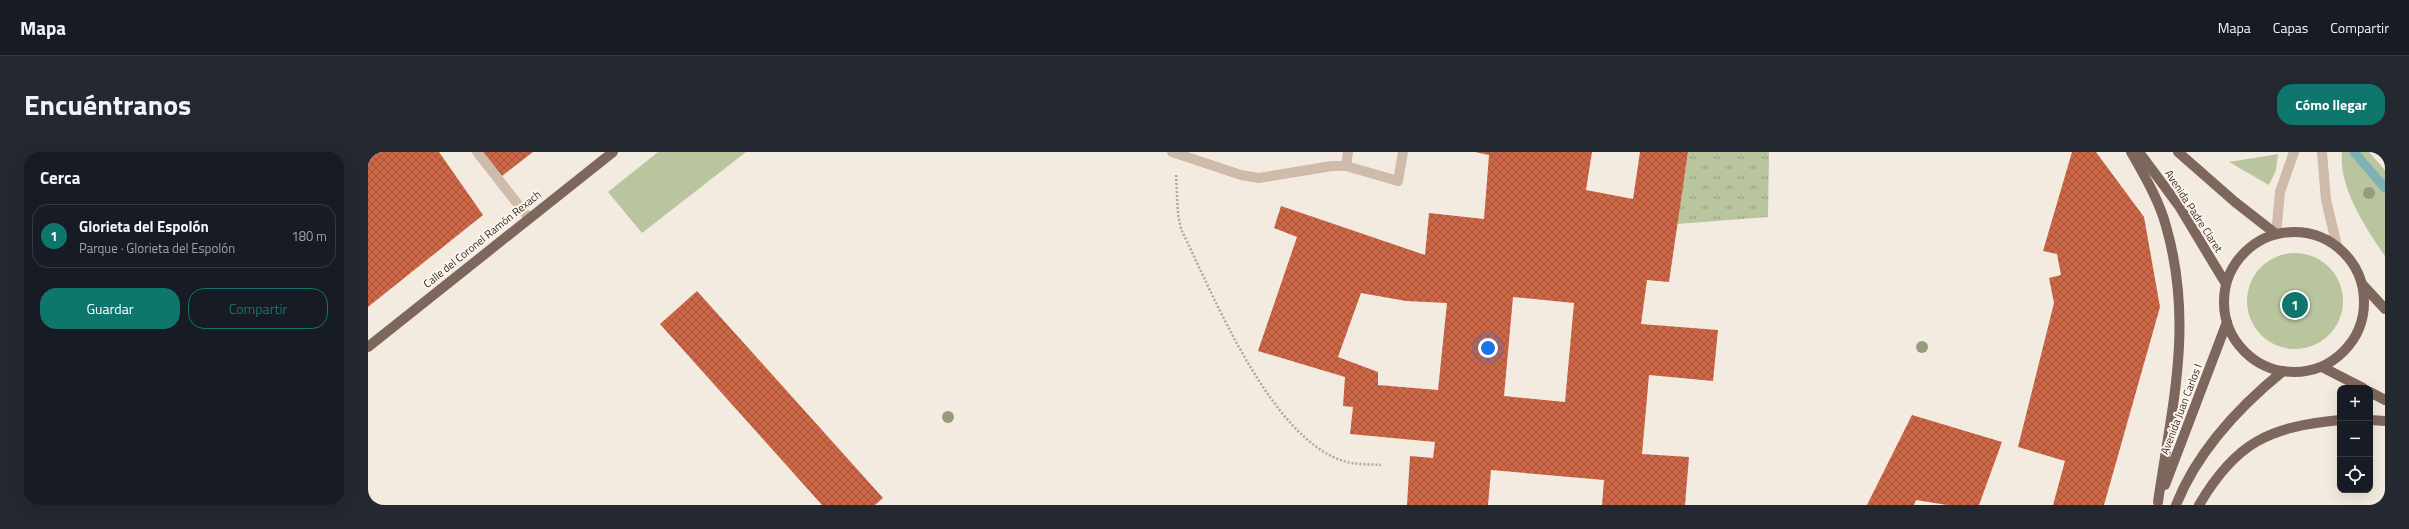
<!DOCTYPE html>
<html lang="es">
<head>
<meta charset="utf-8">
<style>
	:root { --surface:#171b24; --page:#242831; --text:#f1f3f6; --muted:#9ea1a6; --line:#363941; --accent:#0f766e }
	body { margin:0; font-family:"Titillium Web",sans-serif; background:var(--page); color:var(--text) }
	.controls { position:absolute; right:12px; bottom:12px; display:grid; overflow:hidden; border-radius:8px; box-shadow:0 4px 16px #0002 }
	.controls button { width:36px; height:36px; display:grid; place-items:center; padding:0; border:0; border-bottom:1px solid var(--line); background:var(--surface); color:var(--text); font:20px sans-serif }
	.you { position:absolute; left:1120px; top:196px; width:14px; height:14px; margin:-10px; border:3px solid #fff; border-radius:50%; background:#1a73e8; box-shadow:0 0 0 6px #1a73e833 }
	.badge { display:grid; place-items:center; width:26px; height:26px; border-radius:50%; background:var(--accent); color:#fff; font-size:13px; font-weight:700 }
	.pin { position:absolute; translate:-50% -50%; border:2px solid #fff; box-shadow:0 1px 4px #0006 }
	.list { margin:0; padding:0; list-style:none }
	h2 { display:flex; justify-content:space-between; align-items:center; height:52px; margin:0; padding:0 16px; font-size:17px }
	h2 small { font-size:13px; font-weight:400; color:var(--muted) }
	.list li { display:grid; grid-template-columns:26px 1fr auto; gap:12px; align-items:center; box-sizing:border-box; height:64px; margin:0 8px 8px; padding:0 8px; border:1px solid var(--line); border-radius:16px }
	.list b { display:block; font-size:15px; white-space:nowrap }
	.list p { margin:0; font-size:13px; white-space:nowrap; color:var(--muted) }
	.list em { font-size:13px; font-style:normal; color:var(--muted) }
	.actions { display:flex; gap:8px; padding:12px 16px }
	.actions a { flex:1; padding:9px 0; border:1px solid var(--accent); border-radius:16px; text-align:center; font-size:14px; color:var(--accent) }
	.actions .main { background:var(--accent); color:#fff }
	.icon { flex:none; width:22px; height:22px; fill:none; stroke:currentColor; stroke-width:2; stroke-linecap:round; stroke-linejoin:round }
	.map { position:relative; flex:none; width:2017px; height:353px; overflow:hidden; border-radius:16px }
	header { display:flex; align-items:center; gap:24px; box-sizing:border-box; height:56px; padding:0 20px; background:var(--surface); border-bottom:1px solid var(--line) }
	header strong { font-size:19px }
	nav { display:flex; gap:22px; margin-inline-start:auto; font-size:14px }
	.intro { display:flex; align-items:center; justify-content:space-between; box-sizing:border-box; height:96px; padding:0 24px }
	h1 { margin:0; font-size:28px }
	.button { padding:10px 18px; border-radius:16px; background:var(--accent); color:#fff; font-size:14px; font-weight:700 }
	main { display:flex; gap:24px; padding:0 24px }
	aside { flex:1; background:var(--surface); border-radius:16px; box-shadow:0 4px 16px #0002 }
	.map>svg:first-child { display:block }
	.grass { fill:url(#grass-tufts) }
	.green { fill:#b8c59e }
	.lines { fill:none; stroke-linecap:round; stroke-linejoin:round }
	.stream { stroke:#7db1b3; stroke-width:9 }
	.building { fill:url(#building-cross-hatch); fill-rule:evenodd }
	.path { stroke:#baa494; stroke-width:2.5; stroke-dasharray:2 2; stroke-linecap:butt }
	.minor { stroke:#cebbaa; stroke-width:10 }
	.major { stroke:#7d665b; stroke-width:10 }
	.tree { fill:#969c7d }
	.labels { text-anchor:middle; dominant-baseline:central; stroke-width:4; stroke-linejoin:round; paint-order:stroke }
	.street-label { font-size:11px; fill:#3b2f2a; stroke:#fbf5ed }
</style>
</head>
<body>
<header>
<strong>Mapa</strong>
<nav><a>Mapa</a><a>Capas</a><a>Compartir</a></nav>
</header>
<div class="intro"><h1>Encuéntranos</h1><a class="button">Cómo llegar</a></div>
<main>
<aside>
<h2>Cerca<small></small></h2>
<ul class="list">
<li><span class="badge">1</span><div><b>Glorieta del Espolón</b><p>Parque · Glorieta del Espolón</p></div><em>180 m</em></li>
</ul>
<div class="actions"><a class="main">Guardar</a><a>Compartir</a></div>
</aside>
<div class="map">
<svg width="2017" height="353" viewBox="0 0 2017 353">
	<defs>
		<pattern id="grass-tufts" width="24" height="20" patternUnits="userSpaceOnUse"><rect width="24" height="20" fill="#b8c59e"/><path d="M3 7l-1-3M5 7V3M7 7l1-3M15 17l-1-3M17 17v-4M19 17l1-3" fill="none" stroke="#97a081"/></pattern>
		<pattern id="building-cross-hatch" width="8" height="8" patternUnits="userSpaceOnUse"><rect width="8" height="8" fill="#cb6746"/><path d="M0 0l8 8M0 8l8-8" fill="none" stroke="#a6553b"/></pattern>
	</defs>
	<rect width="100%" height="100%" fill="#f4ebe0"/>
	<path class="grass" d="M1320,0H1401L1400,65L1309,72Z"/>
	<g class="green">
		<path d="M290,0H378L274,81L240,40Z"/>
		<path d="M1974,0H2001L2017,18V104C1998,77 1970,34 1974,0Z"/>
		<path d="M1910,2L1908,18L1901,33L1861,10Z"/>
		<circle cx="1927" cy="149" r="48"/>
	</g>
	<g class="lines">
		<path class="stream" d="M1986,0L2017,36"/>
	</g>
	<g class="building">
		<path d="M0,0H71L115,63L0,155Z"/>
		<path d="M115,0H165L134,24Z"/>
		<path d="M1107,0H1224L1218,38L1265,47L1272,0H1320L1301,130L1279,128L1273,172L1350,178L1345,229L1281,223L1274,302L1321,305L1317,353H1234L1236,328L1123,318L1120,353H1039L1042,304L1065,306L1067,290L982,282L985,255L975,254L977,225L890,199L929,85L906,76L913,54L1057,103L1061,61L1116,67L1121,3ZM993,141L1038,149L1079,151L1070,238L1010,233V220L970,205ZM1145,145L1206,151L1197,250L1136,244Z"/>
		<path d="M1704,0H1728L1776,65L1792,155L1736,353H1685L1697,309L1650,295L1686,151L1681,126L1693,123L1689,102L1675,99Z"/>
		<path d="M329,139L515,346L507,353H454L292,172Z"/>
		<path d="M1544,263L1634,290L1611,353H1579L1548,348L1546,353H1499Z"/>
	</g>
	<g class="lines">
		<path class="path" d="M808,23L810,62L813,77C845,142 904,291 979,310C990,313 1002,312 1013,313"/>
		<g class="minor">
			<path d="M109,0L160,65"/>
			<path d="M804,0L873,23L891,26L964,14H978L1030,29L1035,0"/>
			<path d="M1954,0L1958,48L1969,94"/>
			<path d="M978,14L980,0"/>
			<path d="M1908,82L1912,40L1926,0"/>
		</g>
		<g class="major">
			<path d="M1763,0C1776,23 1791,48 1798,74C1826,172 1804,253 1790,350"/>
			<path d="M1771,0L1811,54L1858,132"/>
			<path d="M1810,0L1867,50L1908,82"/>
			<circle cx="1926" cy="150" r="70"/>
			<path d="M1994,132L2017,157"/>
			<path d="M0,195L245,0"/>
			<path d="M1954,215L1995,236"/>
			<path d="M2002,240L2017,248"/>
			<path d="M2002,268L2017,269"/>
			<path d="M1797,333L1859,170"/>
			<path d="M1808,353C1829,300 1872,254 1915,219"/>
			<path d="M1831,353C1868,290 1901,275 1972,268"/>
		</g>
	</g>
	<g class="tree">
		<circle cx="2001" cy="41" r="6"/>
		<circle cx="1554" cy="195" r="6"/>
		<circle cx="580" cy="265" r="6"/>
	</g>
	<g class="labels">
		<g class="street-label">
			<text transform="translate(1826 59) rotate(57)">Avenida Padre Claret</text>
			<text transform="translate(114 87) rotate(-39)">Calle del Coronel Ramón Rexach</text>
			<text transform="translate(1813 257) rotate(-69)">Avenida Juan Carlos I</text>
		</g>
	</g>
</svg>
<div class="controls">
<button>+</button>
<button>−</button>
<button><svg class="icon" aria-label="locate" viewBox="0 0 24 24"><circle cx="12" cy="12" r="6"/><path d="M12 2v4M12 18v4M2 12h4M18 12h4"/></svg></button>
</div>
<div class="you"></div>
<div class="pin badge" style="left:1927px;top:153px">1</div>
</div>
</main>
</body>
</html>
